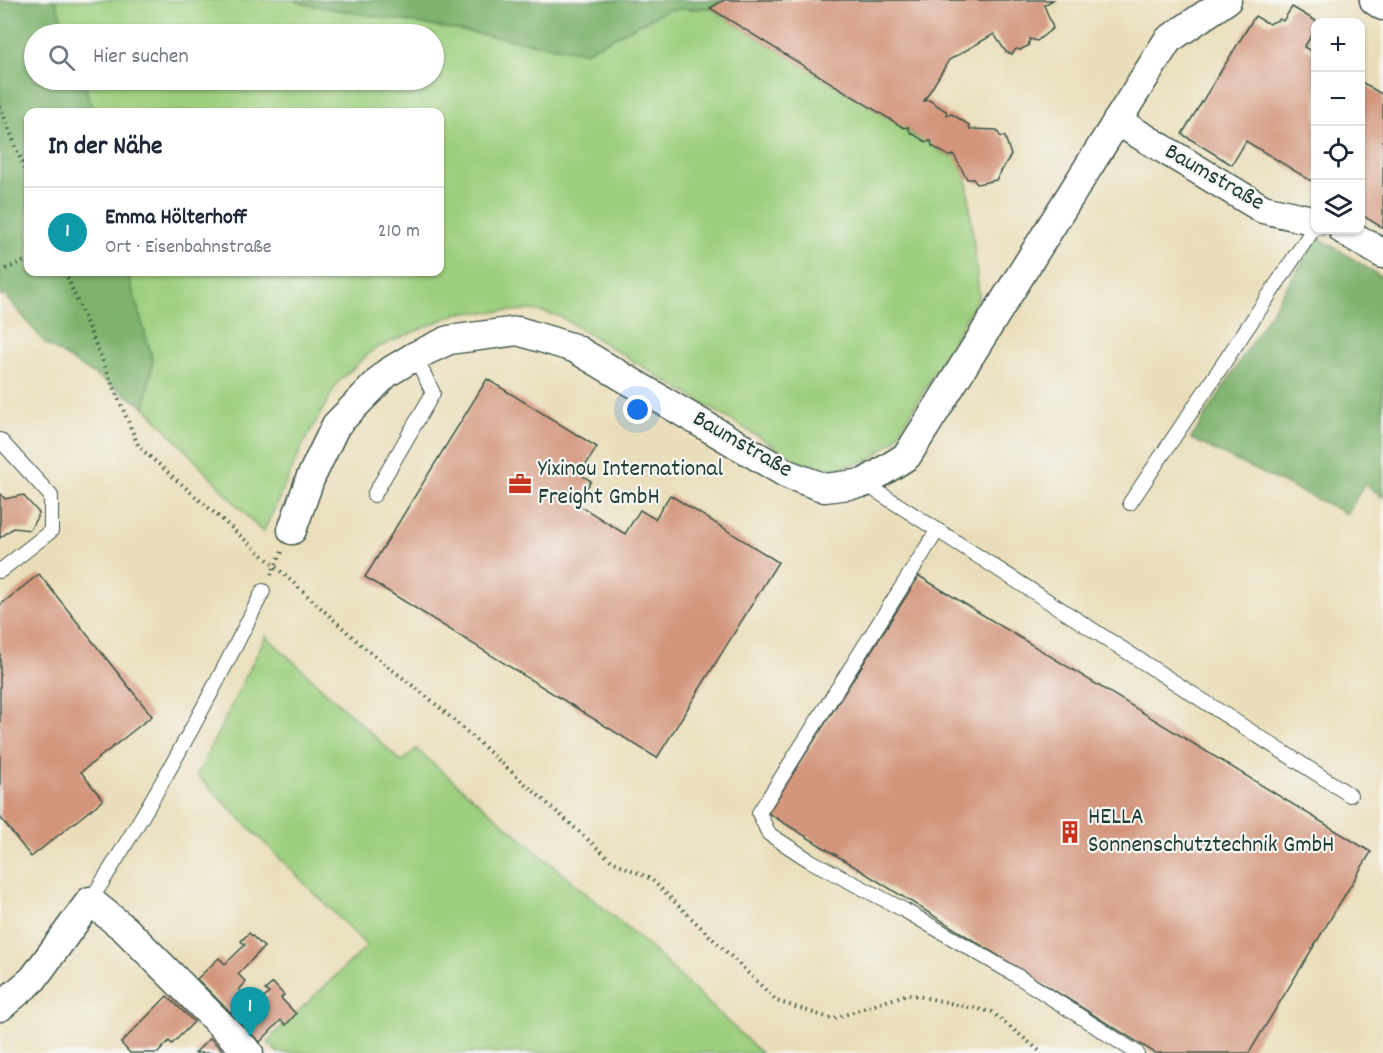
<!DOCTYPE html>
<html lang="de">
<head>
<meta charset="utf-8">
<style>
	:root { --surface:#fff; --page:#f6f6f7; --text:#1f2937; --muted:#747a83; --line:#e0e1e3; --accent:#1a73e8 }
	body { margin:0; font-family:Dekko,sans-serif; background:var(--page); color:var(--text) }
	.controls { position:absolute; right:18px; top:18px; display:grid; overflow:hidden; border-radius:12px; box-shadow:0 2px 4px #0004 }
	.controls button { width:54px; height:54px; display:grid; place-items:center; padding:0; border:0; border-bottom:2px solid var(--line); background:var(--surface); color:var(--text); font:30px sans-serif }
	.you { position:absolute; left:638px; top:410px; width:21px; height:21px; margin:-15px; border:4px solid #fff; border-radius:50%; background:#1a73e8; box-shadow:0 0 0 9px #1a73e833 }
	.badge { display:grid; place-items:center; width:39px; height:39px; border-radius:50%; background:var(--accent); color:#fff; font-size:20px; font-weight:700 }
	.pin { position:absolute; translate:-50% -50px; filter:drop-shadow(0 2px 3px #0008) }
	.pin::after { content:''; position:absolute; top:32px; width:21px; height:18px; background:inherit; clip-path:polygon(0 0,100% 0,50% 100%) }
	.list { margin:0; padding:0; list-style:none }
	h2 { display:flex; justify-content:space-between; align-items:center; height:78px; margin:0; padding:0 24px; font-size:26px }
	h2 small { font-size:20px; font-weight:400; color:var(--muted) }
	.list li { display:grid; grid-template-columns:39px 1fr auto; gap:18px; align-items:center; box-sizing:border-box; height:90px; padding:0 24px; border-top:2px solid var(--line) }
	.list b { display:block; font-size:22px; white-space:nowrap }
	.list p { margin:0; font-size:20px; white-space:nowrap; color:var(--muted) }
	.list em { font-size:20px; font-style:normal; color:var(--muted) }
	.icon { flex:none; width:33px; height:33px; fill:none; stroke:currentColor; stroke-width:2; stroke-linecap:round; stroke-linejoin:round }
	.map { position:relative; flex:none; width:1383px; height:1053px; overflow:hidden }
	.search { position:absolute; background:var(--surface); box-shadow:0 2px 4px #0004; left:24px; top:24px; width:420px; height:66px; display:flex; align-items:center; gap:15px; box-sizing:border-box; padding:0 21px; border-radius:33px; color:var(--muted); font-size:22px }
	.panel { position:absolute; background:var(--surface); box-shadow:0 2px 4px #0004; left:24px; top:108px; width:420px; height:168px; border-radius:12px }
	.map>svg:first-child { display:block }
	.green { fill:#9dcf7e; stroke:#5e8659; stroke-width:1.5 }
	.forest { fill:#7eb26d; stroke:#4e7850; stroke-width:1.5 }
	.building { fill:#d3957c }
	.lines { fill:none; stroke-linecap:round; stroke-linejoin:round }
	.lane-casing { stroke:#3d5548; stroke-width:16 }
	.street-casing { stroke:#3d5548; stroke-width:31 }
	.path { stroke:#3d5548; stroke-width:4; stroke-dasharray:1.5 4.5; stroke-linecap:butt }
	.lane { stroke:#fff; stroke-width:14 }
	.street { stroke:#fff; stroke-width:28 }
	.labels { text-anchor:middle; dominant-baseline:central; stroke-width:4.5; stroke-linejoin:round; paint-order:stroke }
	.street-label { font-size:24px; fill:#1f3d34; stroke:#f6f6f2 }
	.poi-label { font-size:24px; fill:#1f3d34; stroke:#f6f6f2; text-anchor:start }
</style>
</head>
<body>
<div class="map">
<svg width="1383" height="1053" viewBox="0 0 1383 1053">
	<rect width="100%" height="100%" fill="#f6f6f2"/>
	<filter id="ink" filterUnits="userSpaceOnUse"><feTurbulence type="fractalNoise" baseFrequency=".0167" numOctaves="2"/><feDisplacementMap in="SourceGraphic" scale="12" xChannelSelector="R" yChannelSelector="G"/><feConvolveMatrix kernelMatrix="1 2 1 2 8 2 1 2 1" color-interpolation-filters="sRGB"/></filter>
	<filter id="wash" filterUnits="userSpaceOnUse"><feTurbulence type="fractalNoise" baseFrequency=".008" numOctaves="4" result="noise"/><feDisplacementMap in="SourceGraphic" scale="24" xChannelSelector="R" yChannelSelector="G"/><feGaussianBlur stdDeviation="1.35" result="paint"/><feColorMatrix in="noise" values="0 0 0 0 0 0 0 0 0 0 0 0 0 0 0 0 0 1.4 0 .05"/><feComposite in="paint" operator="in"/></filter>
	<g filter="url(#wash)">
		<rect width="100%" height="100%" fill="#eadeba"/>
		<g class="green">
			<path d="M55,0H294L304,4L585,52L667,10L710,8L904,128L908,127L910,132L926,142L931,141C934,149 946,156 955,156L967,179L979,296L895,440L869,460L837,469L802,463L559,316L533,310L458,313L374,349L338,382L304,443L263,533L145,407L153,361L127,272H440V112H93L83,80H434V34H67Z"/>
			<path d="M266,636L402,762L416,749L648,946L761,1053H278L267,1041L367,946L197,775Z"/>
		</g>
		<g class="forest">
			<path d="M0,0H55L67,34H34V80H83L93,112H28V272H127L153,361L145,407L46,344L5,295L0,296Z"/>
			<path d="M294,0H724L710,8L667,10L585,52L304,4Z"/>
			<path d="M1318,237L1383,278V497L1364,484L1348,514L1191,439Z"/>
		</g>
		<g id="blocks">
			<g class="building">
				<path d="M724,0H1053L1044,5L1053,28L1037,41L1030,39L1028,46L1020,50L1016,49L1012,54L1006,52L994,34L949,60L924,101L929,100L946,111L947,115L952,114L969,125L970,129L997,130L1000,136L1005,137L1011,155L996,180L977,184L973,179H967L954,155L949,156L932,146L931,141L926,142L910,132L908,127L904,128L710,8Z"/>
				<path d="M1292,7L1316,21V29L1304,47L1316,54V184L1246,141L1232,165L1182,134L1255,16L1269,24L1280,19L1283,21Z"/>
				<path d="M1360,81L1383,95V228L1360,214Z"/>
				<path d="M487,379L597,447L580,474L591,481L577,504L625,534L640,510L655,519L670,495L778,562L657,758L365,577Z"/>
				<path d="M0,493L5,499L23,495L39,513L30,530L13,528L0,538Z"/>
				<path d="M39,574L152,716L81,772L103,800L31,857L0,817V605Z"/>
				<path d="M919,576L1371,852L1249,1053H1155L768,813Z"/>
				<path d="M249,933L264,947L238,974L246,982L239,990L246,997L231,1013L197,979L219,958L225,964L245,945L241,941Z"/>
				<path d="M273,983L284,995L281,998L296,1014L286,1025L281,1020L260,1042L240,1023L269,993L265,990Z"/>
				<path d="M167,996L194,1022L172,1044L169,1041L158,1053H130L121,1043Z"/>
				<path d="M210,1038L225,1053H195Z"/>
			</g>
		</g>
	</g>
	<g filter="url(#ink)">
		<use href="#blocks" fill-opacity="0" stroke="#3d5548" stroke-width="1.5"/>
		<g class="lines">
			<g class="lane-casing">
				<g id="lane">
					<path d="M0,440L51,496V531L0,571"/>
					<path d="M864,483L1350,795"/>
					<path d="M374,495L433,393L415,356"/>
					<path d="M1130,503L1316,225"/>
					<path d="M937,531L759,813L769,834L809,860L904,910L1014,974L1137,1053"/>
					<path d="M90,901C155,801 210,698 263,591"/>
				</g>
			</g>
			<g class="street-casing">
				<g id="street">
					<path d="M1374,0L1383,6"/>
					<path d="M1117,121L1263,209L1316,221"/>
					<path d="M1343,230L1383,254"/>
					<path d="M292,530L310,479L336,425L387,373L415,356L449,340L518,331L574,348L787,474L825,488L864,483L907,456L1168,40L1227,0"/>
					<path d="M0,1007L33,979L90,901L125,929L249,1053"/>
				</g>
			</g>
			<g class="path">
				<path d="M0,106L28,178"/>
				<path d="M0,271L28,260"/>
				<path d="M65,272L139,447L275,566L368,651L431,700L612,861L651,879L777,1001L832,1019L908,994L992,1012L1042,1053"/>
				<path d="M271,575L282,552"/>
			</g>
			<use href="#lane" class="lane"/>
			<use href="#street" class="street"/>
		</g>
	</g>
	<defs>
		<g id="office-bare" transform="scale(1.8)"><path d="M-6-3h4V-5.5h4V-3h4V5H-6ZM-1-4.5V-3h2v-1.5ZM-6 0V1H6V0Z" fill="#c8321e" stroke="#f6f6f2" stroke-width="2.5" paint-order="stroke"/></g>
		<g id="building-bare" transform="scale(1.8)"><path d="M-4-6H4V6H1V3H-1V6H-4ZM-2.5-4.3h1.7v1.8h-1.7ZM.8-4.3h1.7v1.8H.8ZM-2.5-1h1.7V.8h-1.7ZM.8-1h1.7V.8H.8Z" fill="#c8321e" stroke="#f6f6f2" stroke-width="2.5" paint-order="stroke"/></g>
	</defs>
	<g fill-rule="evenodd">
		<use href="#office-bare" x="520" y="484"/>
		<use href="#building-bare" x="1070" y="832"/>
	</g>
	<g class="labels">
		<g class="street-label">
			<text transform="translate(1214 178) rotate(30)">Baumstraße</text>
			<text transform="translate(742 445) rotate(30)">Baumstraße</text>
		</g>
		<g class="poi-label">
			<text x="538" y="470">Yixinou International<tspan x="538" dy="28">Freight GmbH</tspan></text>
			<text x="1088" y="818">HELLA<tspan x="1088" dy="28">Sonnenschutztechnik GmbH</tspan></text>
		</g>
	</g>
</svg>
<div class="controls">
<button>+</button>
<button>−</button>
<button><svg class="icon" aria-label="locate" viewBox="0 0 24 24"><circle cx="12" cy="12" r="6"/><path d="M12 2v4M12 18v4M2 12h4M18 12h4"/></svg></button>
<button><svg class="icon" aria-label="layers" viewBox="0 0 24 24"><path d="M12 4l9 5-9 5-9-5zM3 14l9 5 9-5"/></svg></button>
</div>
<div class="you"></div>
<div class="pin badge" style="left:250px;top:1037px;background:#0f9aa8">1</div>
<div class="search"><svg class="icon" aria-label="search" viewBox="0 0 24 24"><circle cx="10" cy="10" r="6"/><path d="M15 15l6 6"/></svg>Hier suchen</div>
<section class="panel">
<h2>In der Nähe<small></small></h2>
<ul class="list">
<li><span class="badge" style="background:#0f9aa8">1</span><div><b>Emma Hölterhoff</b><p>Ort · Eisenbahnstraße</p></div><em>210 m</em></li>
</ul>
</section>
</div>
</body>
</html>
